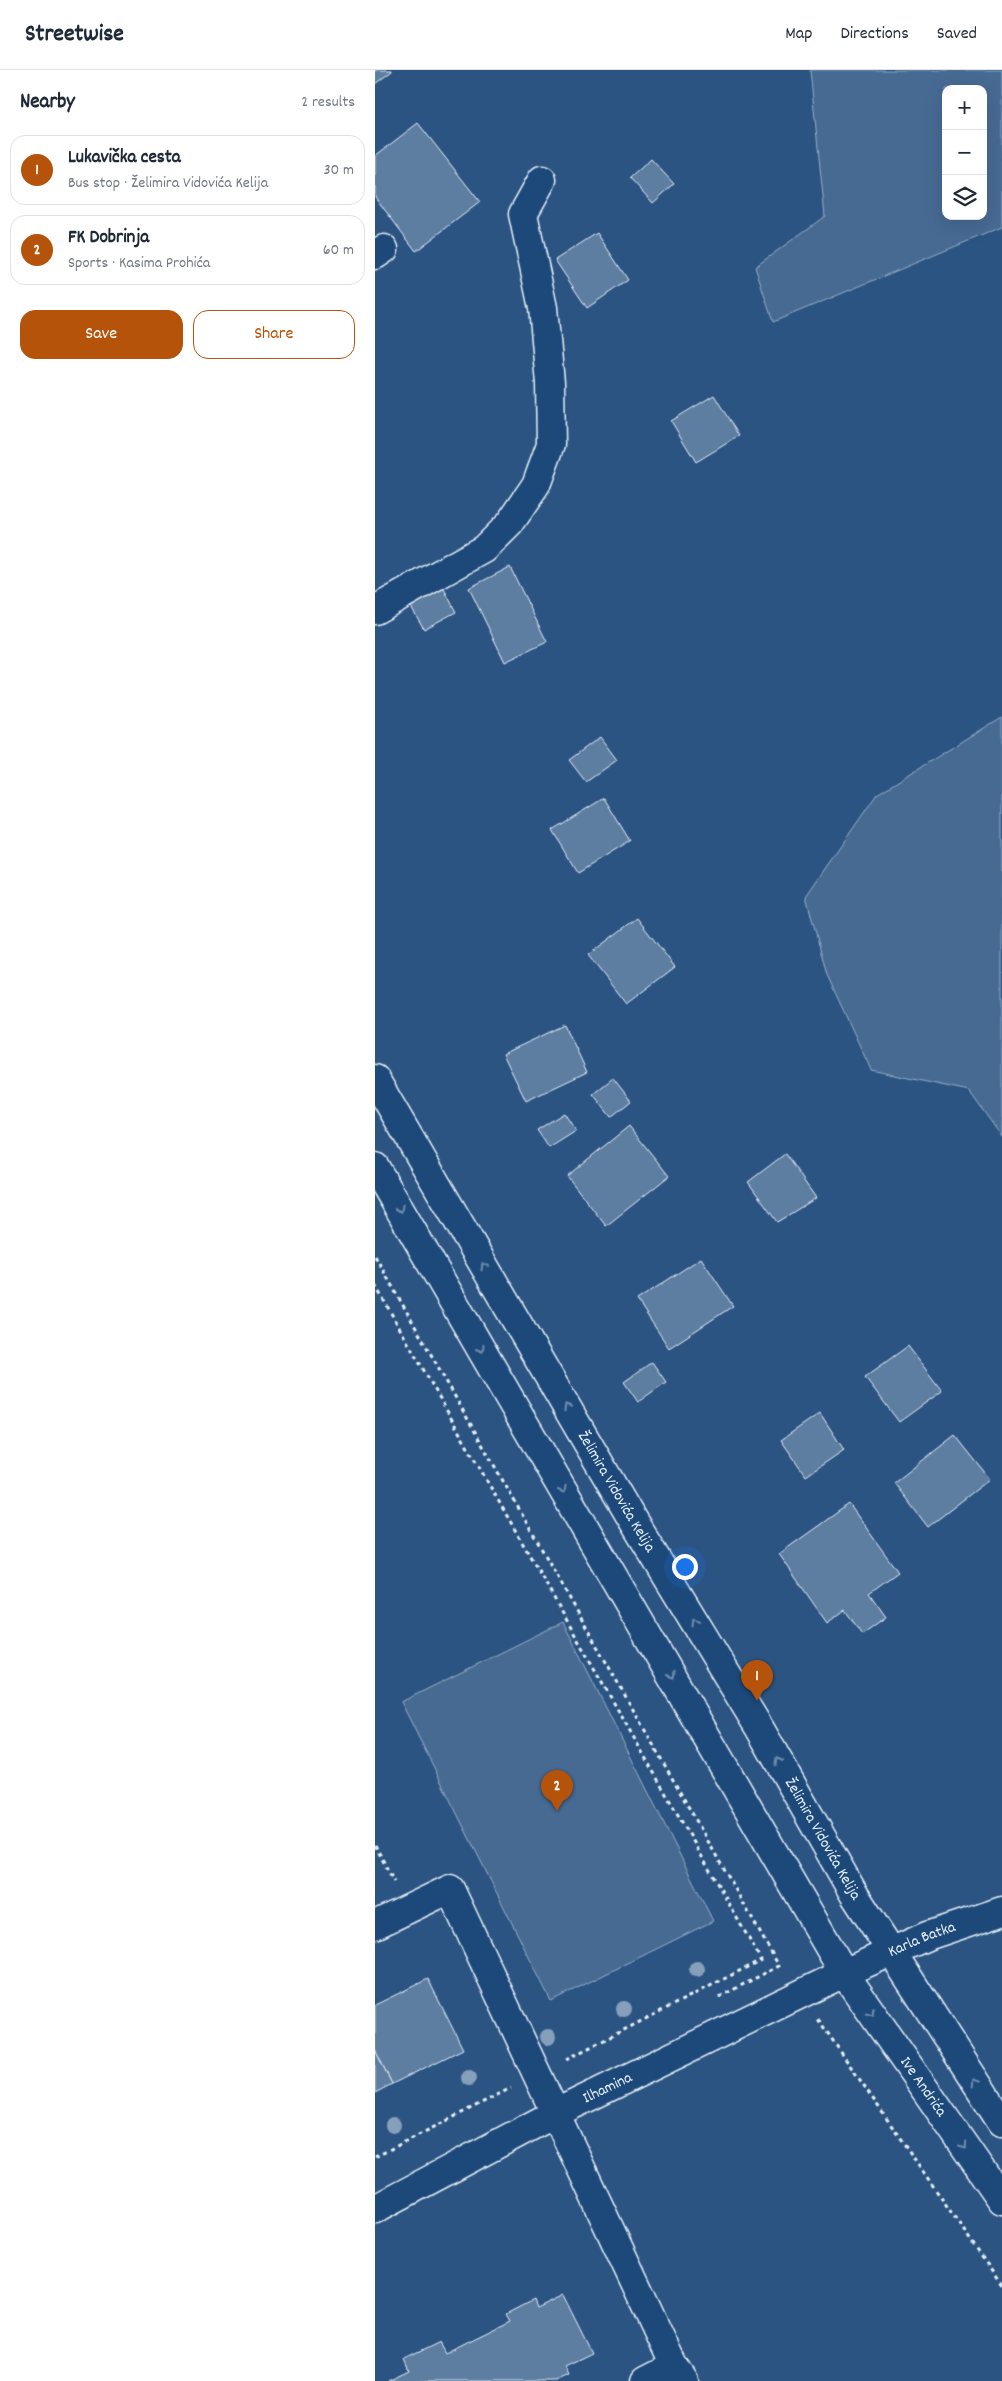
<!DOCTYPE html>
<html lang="en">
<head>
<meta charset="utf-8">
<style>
	:root { --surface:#fff; --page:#f6f6f7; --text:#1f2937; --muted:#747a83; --line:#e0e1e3; --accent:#b45309 }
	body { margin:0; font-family:Dekko,sans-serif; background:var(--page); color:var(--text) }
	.controls { position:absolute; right:15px; top:15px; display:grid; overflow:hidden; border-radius:10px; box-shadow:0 5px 20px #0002 }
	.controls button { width:45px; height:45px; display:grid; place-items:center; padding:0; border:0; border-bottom:1px solid var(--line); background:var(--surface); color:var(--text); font:25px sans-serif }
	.you { position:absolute; left:309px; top:1496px; width:18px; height:18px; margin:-12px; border:4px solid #fff; border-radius:50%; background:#1a73e8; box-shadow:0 0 0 8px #1a73e833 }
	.badge { display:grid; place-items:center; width:32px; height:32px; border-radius:50%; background:var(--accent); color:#fff; font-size:16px; font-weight:700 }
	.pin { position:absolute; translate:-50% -41px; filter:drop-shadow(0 1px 2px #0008) }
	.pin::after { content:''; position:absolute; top:26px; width:18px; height:15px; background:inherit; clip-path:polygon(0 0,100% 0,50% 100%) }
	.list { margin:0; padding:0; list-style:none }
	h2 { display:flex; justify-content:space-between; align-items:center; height:65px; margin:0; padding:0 20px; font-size:21px }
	h2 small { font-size:16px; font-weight:400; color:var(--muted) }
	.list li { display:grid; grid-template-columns:32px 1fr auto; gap:15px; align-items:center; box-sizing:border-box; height:70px; margin:0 10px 10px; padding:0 10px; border:1px solid var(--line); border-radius:15px }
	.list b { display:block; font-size:19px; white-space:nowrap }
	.list p { margin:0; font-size:16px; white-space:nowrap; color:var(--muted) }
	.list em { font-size:16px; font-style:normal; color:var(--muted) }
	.actions { display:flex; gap:10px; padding:15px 20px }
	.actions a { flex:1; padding:11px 0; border:1px solid var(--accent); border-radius:15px; text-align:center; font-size:18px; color:var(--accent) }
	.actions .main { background:var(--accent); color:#fff }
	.icon { flex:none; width:28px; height:28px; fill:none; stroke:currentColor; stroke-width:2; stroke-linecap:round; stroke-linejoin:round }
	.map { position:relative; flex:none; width:627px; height:2311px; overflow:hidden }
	header { display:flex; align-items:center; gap:30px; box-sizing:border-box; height:70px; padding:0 25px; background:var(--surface); border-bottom:1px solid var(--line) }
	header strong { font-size:24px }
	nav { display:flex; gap:28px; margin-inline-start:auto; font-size:18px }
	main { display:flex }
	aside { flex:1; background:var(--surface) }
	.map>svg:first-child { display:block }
	.green { fill:#476b93; stroke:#98aec6; fill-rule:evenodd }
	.building { fill:#5d7da1; stroke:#e8f1f8 }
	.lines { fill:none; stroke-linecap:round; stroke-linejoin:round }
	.minor-casing { stroke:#e8f1f8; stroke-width:31 }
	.secondary-casing { stroke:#e8f1f8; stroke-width:31 }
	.path { stroke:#e8f1f8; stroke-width:3; stroke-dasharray:4 4; stroke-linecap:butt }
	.minor { stroke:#1f4a7a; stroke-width:28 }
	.secondary { stroke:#1f4a7a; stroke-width:28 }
	.tree { fill:#869fbb }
	.oneway { stroke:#6f8dac }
	.labels { text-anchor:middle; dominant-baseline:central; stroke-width:5; stroke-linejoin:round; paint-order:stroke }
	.street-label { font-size:16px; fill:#e8f1f8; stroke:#1f4a7a }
</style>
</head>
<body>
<header>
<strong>Streetwise</strong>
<nav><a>Map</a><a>Directions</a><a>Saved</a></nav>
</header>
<main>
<aside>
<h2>Nearby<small>2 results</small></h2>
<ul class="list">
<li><span class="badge">1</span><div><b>Lukavička cesta</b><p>Bus stop · Želimira Vidovića Kelija</p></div><em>30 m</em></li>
<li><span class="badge">2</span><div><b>FK Dobrinja</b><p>Sports · Kasima Prohića</p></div><em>60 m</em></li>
</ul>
<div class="actions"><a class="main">Save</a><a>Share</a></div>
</aside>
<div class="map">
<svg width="627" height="2311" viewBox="0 0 627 2311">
	<rect width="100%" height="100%" fill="#2b5482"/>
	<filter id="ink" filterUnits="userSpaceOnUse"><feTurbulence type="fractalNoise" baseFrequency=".02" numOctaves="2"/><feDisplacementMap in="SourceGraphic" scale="10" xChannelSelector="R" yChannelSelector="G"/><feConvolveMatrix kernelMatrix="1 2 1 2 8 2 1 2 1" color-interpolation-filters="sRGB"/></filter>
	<g filter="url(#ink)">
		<g class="green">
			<path d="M435,0H627V157L398,252L380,197L450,146ZM571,19H608V146H571Z"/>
			<path d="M627,647V1067L594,1021L496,1000L452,905L431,826L502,724Z"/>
			<path d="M188,1552L338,1851L176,1931L26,1632Z"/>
		</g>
		<g class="building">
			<path d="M0,0H17V1L0,14Z"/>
			<path d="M43,53L105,132L41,181L0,127V86Z"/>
			<path d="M276,89L299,114L278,133L255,108Z"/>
			<path d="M222,163L253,210L212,238L180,190Z"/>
			<path d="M339,325L364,366L321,392L296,351Z"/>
			<path d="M135,497L172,572L130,592L94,518Z"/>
			<path d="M68,517L81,542L49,559L35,535Z"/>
			<path d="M225,667L242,690L211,712L194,690Z"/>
			<path d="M229,728L255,771L203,803L177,760Z"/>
			<path d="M262,848L300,897L251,934L213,885Z"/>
			<path d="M190,955L212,1002L151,1031L128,984Z"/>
			<path d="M238,1008L256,1031L236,1047L218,1024Z"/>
			<path d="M189,1043L201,1061L174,1078L162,1060Z"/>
			<path d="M254,1056L294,1106L231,1156L192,1106Z"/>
			<path d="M410,1084L441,1128L402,1152L373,1112Z"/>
			<path d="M326,1188L358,1236L294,1278L262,1230Z"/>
			<path d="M533,1276L567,1321L524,1352L490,1307Z"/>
			<path d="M277,1292L291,1312L263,1332L249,1312Z"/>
			<path d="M445,1343L469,1380L431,1406L406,1370Z"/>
			<path d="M580,1365L615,1409L553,1457L519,1413Z"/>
			<path d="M474,1434L523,1502L494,1523L511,1547L487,1564L470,1540L452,1553L404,1484Z"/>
			<path d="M53,1909L88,1979L17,2014L0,1980V1935Z"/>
			<path d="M0,1980L17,2014L0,2023Z"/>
			<path d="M188,2225L217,2283L190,2296L194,2305L181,2311H13L34,2301L29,2289L64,2272L70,2283L135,2251L131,2244L158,2230L161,2238Z"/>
		</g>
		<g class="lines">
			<g class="minor-casing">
				<g id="minor">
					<path d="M0,185L9,179"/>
					<path d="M0,540L109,479L135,453L161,415L176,374L175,313L168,238L148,144L167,110"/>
					<path d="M0,1855L75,1819L299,2296"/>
					<path id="s1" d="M0,2139L179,2044L469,1903L552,1866L627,1841"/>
					<path d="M270,2311L299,2296L309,2311"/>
				</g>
			</g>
			<g class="secondary-casing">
				<g id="secondary">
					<path id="s2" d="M0,1009L257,1449L385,1659L479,1824L627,2052"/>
					<path id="s3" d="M0,1097L469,1903L627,2130"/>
				</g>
			</g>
			<g class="path">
				<path d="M0,1186L404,1896L344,1927"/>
				<path d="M0,1215L386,1890L190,1990"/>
				<path d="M0,1775L19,1812"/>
				<path d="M443,1949L627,2216"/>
				<path d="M0,2087L136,2018"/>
			</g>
			<use href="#minor" class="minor"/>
			<use href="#secondary" class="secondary"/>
		</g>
		<g class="tree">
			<circle cx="322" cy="1899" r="8"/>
			<circle cx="249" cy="1939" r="8"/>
			<circle cx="173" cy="1967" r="8"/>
			<circle cx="94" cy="2008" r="8"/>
			<circle cx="18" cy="2055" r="8"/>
		</g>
		<defs><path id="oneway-chevron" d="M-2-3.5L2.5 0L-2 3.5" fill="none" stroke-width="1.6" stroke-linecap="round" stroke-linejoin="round" transform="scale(1.25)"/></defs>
		<g class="oneway">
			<use href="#oneway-chevron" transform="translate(25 1139) rotate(60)"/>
			<use href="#oneway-chevron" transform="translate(109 1196) rotate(-121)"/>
			<use href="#oneway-chevron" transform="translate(106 1279) rotate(60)"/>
			<use href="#oneway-chevron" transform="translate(192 1337) rotate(-120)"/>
			<use href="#oneway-chevron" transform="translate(188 1420) rotate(60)"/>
			<use href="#oneway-chevron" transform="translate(320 1551) rotate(-121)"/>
			<use href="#oneway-chevron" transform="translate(297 1605) rotate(60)"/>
			<use href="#oneway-chevron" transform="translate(403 1691) rotate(-120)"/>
			<use href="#oneway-chevron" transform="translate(496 1943) rotate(55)"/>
			<use href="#oneway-chevron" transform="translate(600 2012) rotate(-123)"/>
			<use href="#oneway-chevron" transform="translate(589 2076) rotate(55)"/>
		</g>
	</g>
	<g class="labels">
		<g class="street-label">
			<text stroke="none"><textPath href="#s2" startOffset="478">Želimira Vidovića Kelija</textPath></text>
			<text stroke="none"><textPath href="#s2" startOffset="882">Želimira Vidovića Kelija</textPath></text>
			<text stroke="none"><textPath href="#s1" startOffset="610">Karla Batka</textPath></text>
			<text stroke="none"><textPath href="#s1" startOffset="262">Ilhamina</textPath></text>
			<text stroke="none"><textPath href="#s3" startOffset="1071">Ive Andrića</textPath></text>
		</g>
	</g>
</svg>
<div class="controls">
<button>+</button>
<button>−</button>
<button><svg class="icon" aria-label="layers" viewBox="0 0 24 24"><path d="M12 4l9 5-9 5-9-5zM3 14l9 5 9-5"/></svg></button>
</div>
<div class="you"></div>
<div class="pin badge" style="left:382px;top:1631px">1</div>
<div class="pin badge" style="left:182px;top:1741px">2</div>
</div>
</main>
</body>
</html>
